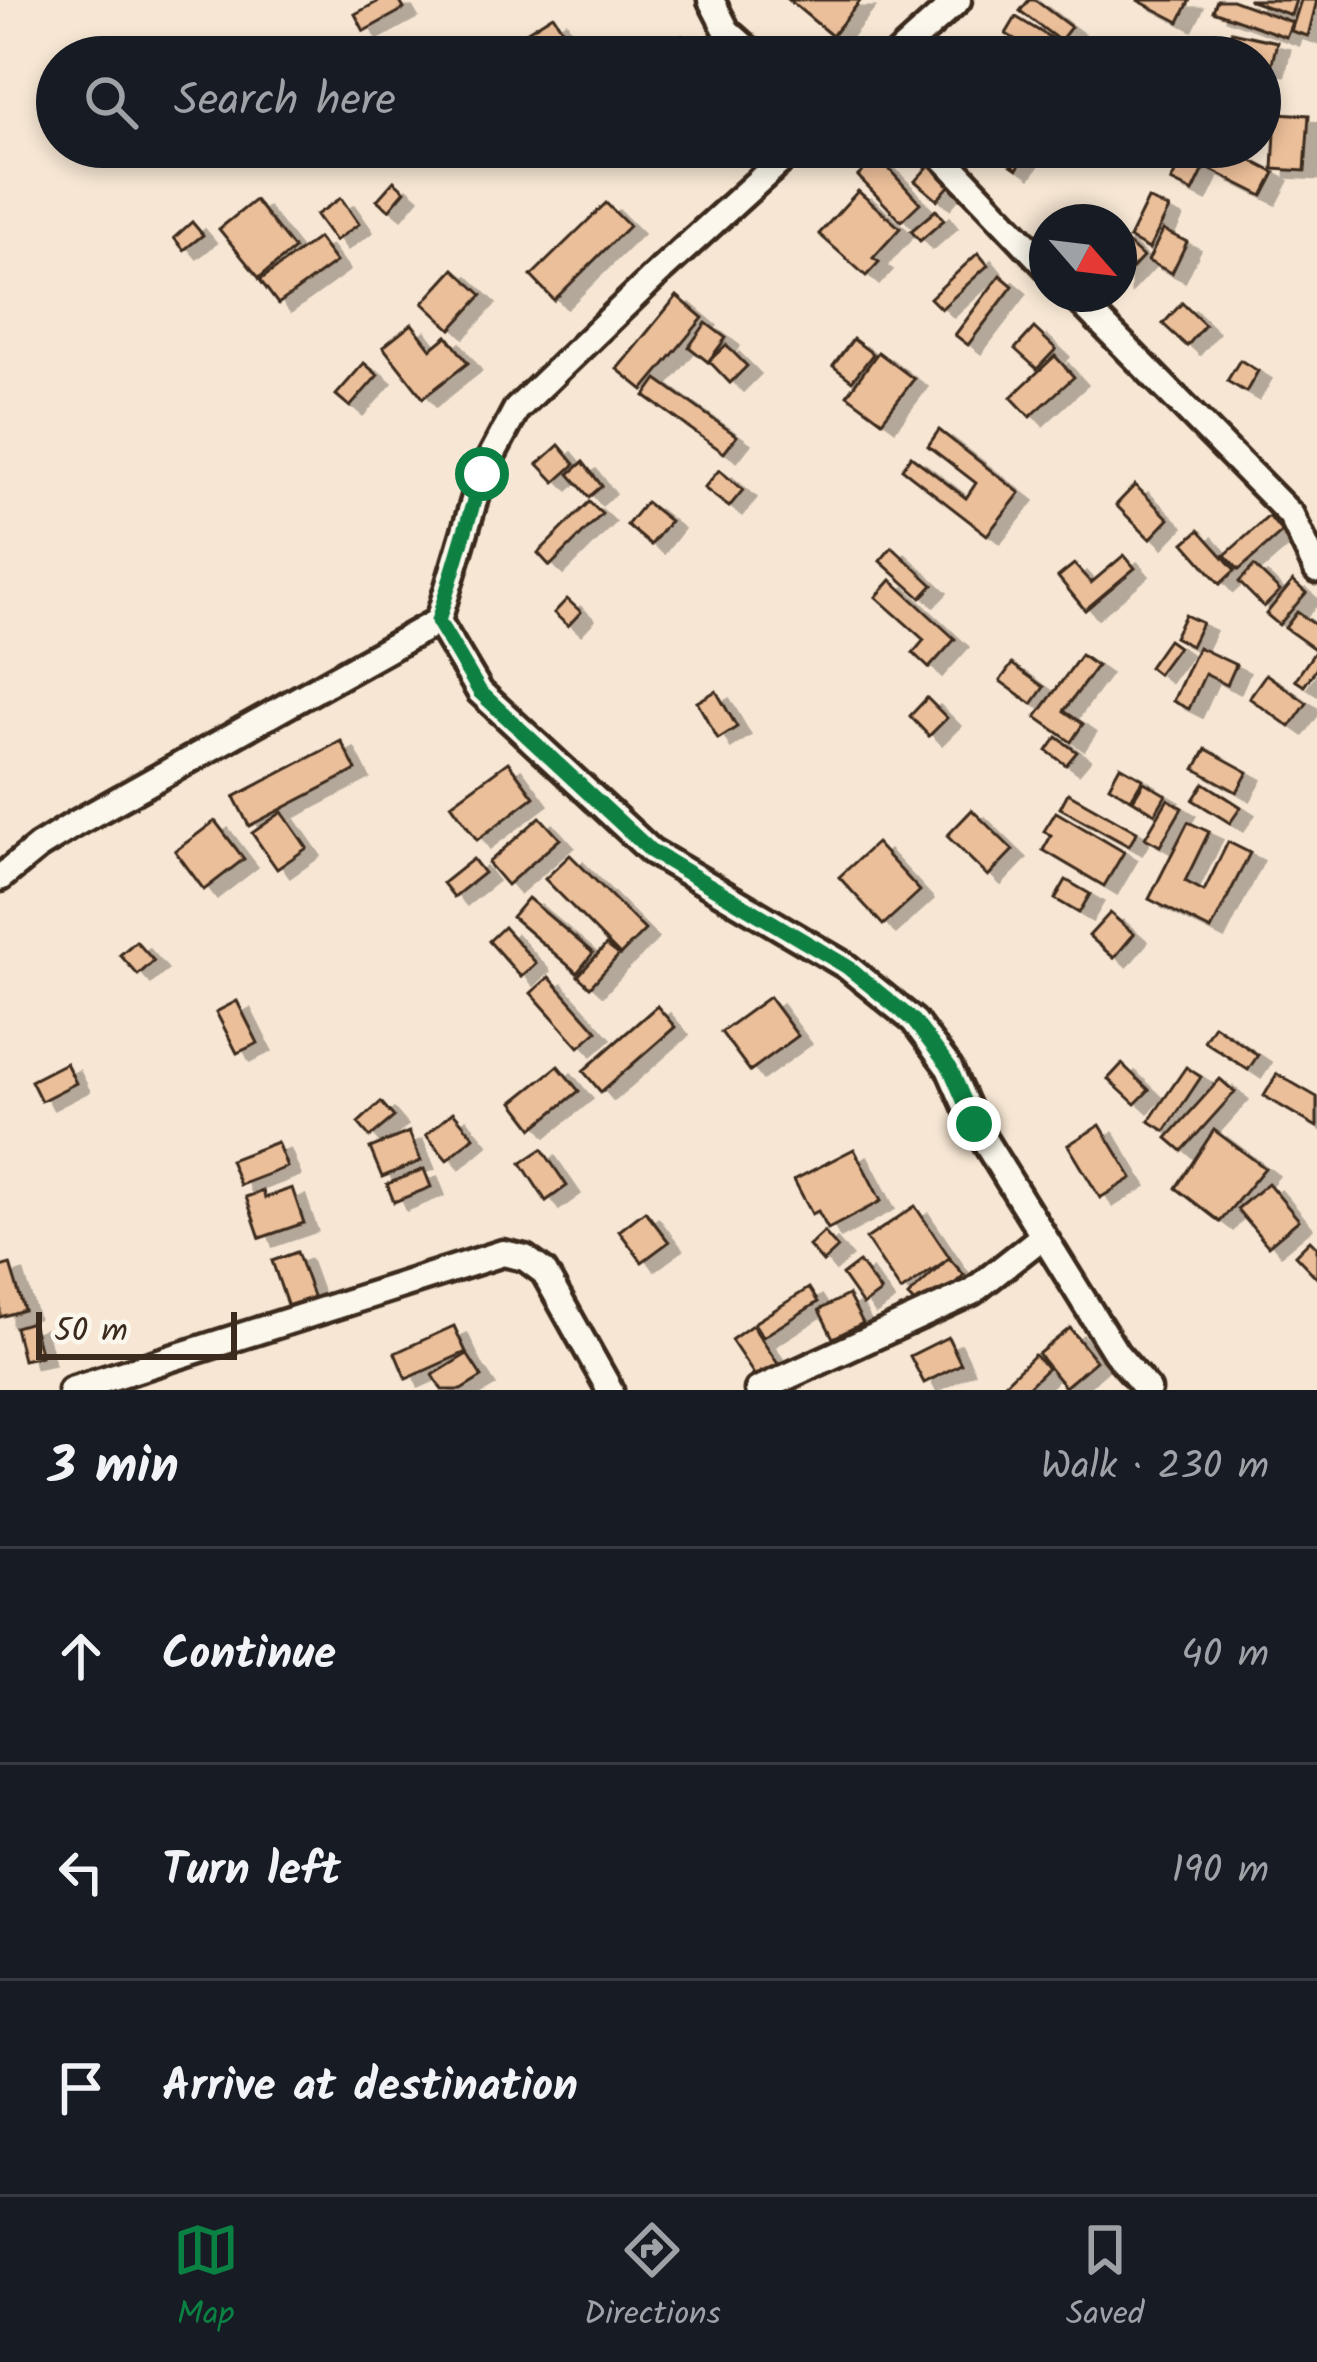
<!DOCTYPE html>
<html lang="en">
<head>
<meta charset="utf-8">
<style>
	:root { --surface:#171b24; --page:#242831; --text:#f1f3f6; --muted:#9ea1a6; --line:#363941; --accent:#0b8043 }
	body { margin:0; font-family:Kalam,sans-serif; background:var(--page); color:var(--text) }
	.compass { position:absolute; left:1029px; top:204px; width:108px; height:108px; border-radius:50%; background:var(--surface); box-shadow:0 6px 18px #0003; rotate:118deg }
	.scale { position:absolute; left:36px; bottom:30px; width:201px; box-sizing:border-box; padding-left:12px; border:6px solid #3b2a1e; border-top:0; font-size:33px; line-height:42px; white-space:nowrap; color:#3b2a1e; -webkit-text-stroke:9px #fbf7ec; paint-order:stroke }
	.stop { position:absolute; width:36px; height:36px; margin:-27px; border:9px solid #0b8043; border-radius:50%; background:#fff }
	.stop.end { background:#0b8043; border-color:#fff; box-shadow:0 3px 12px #0008 }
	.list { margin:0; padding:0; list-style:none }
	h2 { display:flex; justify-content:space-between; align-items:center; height:156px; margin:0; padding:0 48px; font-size:51px }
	h2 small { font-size:39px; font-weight:400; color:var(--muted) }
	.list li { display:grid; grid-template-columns:78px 1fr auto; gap:36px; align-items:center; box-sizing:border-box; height:216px; padding:0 48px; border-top:3px solid var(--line) }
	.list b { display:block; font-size:45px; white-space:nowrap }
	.list em { font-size:39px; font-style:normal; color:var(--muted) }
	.icon { flex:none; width:66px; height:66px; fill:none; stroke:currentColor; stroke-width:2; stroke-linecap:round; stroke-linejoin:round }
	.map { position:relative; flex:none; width:1317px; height:1390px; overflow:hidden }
	.search { position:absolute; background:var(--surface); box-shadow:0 6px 18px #0003; left:36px; right:36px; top:36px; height:132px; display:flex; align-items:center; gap:30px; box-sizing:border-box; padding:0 42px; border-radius:66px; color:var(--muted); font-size:45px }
	.sheet { height:804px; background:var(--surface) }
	nav { display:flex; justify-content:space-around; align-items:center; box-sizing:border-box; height:168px; border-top:3px solid var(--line); background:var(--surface); font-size:33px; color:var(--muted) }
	nav a { display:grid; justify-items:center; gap:6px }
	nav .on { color:var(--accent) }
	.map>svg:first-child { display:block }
	.building { fill:#ebbf9a; stroke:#3b2a1e; stroke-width:3; filter:url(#shadow) }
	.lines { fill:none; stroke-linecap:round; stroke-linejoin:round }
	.street-casing { stroke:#3b2a1e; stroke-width:33 }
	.street { stroke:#fbf7ec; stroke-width:24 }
	.route { stroke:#0b8043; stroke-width:15 }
</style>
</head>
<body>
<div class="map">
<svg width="1317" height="1390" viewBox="0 0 1317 1390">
	<defs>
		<filter id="shadow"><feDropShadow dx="13" dy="8" stdDeviation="0" flood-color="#0004"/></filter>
	</defs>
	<rect width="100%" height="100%" fill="#f6e6d3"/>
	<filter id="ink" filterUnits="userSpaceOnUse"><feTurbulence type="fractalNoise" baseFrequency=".00833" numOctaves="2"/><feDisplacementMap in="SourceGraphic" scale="24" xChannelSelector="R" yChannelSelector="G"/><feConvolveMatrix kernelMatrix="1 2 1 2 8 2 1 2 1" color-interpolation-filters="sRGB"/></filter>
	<g filter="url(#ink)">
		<g class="building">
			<path d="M381,0H399L404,9L364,31L355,14Z"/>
			<path d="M789,0H861L832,36Z"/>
			<path d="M1029,0H1035L1071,27L1060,41L1020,11Z"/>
			<path d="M1137,0H1190L1179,22Z"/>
			<path d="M1217,0H1232L1292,22L1286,37L1213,11Z"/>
			<path d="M1248,0H1296L1291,15Z"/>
			<path d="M1301,0H1317L1308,36L1291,31Z"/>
			<path d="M553,15L578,54L574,57H542L526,32Z"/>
			<path d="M1016,17L1056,41L1046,57L1006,34Z"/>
			<path d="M1231,32L1277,42L1271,67L1260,65V57H1225Z"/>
			<path d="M682,36L693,57H664L659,47Z"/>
			<path d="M1276,113L1309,115L1305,171L1273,169Z"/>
			<path d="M985,147H1032L1017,169Z"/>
			<path d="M1188,147H1225L1275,173L1263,196L1205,167L1193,192L1171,181Z"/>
			<path d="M878,157L920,203L901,221L858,176Z"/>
			<path d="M935,159L956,178L937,200L915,181Z"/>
			<path d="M394,181L405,191L389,210L377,200Z"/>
			<path d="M858,191L900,228L873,258L879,262L866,276L819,234Z"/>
			<path d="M341,198L359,224L335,241L316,215Z"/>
			<path d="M1148,199L1169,209L1149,249L1129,238Z"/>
			<path d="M255,200L294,249L259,278L219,229Z"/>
			<path d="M606,203L629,226L554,300L531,276Z"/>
			<path d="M936,210L944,220L920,241L911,231Z"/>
			<path d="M192,222L203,235L184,250L174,238Z"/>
			<path d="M1163,230L1187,242L1172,273L1148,261Z"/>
			<path d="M1119,235L1143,257L1119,283Z"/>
			<path d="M318,238L336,262L278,304L260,280Z"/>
			<path d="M978,253L988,265L941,309L930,298Z"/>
			<path d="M454,269L482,295L451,329L423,303Z"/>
			<path d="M1000,275L1013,286L968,345L955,335Z"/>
			<path d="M677,296L703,318L643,390L617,369Z"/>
			<path d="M1182,303L1205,325L1187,346L1163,324Z"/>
			<path d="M706,323L726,338L708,362L689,347Z"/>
			<path d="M412,324L431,349L447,336L468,363L423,398L383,347Z"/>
			<path d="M1034,328L1056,349L1037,369L1015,349Z"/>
			<path d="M853,339L873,354L852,381L833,366Z"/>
			<path d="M726,345L747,366L730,383L709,361Z"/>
			<path d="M878,352L914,379L882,421L847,395Z"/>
			<path d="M1055,356L1074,377L1030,417L1011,397Z"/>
			<path d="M1240,360L1258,371L1246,392L1227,381Z"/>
			<path d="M364,363L378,375L350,407L336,395Z"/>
			<path d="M657,379L737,436L724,453L645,396Z"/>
			<path d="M939,430L1020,493L987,535L902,469L911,456L966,498L976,483L928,446Z"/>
			<path d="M559,445L575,464L555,482L538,464Z"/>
			<path d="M583,462L602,486L589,497L569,474Z"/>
			<path d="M719,470L743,490L729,507L704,488Z"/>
			<path d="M1135,485L1169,519L1150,539L1116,505Z"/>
			<path d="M589,502L602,514L550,566L538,553Z"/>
			<path d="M646,502L670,521L651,545L627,525Z"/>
			<path d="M1269,516L1282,532L1239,570L1225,555Z"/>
			<path d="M1199,530L1235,570L1220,584L1184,543Z"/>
			<path d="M892,547L933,585L921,598L880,561Z"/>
			<path d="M1124,555L1135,568L1085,610L1058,577L1074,564L1091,583Z"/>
			<path d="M1254,566L1280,591L1264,607L1239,582Z"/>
			<path d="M891,580L955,639L929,668L913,653L924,640L876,597Z"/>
			<path d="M1293,581L1306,593L1279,625L1266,614Z"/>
			<path d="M567,599L581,612L568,626L554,613Z"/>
			<path d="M1297,612L1317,626V668L1304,686L1295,680L1316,650L1285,628Z"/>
			<path d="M1185,615L1202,623L1191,646L1174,637Z"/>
			<path d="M1168,640L1178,647L1158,674L1149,667Z"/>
			<path d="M1198,647L1236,665L1227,685L1205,674L1189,709L1173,701Z"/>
			<path d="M1081,655L1097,666L1064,711L1083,724L1071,742L1036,717Z"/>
			<path d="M1012,664L1044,687L1032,704L1000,681Z"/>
			<path d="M1266,674L1307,703L1290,727L1249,698Z"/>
			<path d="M716,691L737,727L718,739L697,702Z"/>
			<path d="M927,698L947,718L929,736L910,716Z"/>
			<path d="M1057,737L1077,752L1066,765L1047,751Z"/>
			<path d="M341,741L356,770L249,826L234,797Z"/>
			<path d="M1206,749L1248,772L1237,792L1195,769Z"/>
			<path d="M508,762L534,797L477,840L451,804Z"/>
			<path d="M1120,766L1143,779L1131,799L1109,786Z"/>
			<path d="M1144,782L1166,795L1155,814L1133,800Z"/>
			<path d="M1204,783L1241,807L1230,823L1193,800Z"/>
			<path d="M1068,793L1137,832L1129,846L1060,808Z"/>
			<path d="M1168,799L1182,808L1160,846L1145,838Z"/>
			<path d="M972,810L1013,850L988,876L947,836Z"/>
			<path d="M282,812L307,848L277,869L252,833Z"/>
			<path d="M1056,812L1124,852L1104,886L1043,850L1051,836L1044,831Z"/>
			<path d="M540,817L560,839L507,885L488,863Z"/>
			<path d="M215,821L244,859L204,890L175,851Z"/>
			<path d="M1188,822L1209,832L1185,881L1204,891L1228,842L1250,853L1211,930L1149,899Z"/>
			<path d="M876,843L920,891L883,925L839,877Z"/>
			<path d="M570,855L645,930L620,955L545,879Z"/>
			<path d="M473,859L484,873L454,897L443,883Z"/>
			<path d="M1066,880L1090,894L1079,913L1055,899Z"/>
			<path d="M528,898L593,953L577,973L512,917Z"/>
			<path d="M1110,913L1134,934L1114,958L1089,936Z"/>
			<path d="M504,927L536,963L521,977L489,941Z"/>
			<path d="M136,941L154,961L138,975L120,955Z"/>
			<path d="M606,945L619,955L590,987L578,976Z"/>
			<path d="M549,977L597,1031L579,1047L531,993Z"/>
			<path d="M769,997L798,1036L750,1071L721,1032Z"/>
			<path d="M237,1001L258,1043L237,1053L216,1012Z"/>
			<path d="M657,1006L675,1027L601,1092L583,1071Z"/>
			<path d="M1214,1025L1258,1055L1248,1070L1204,1041Z"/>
			<path d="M66,1063L76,1083L41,1101L31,1081Z"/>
			<path d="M1122,1064L1149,1090L1135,1104L1108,1079Z"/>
			<path d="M558,1066L579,1091L533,1128L513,1102Z"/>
			<path d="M1186,1067L1201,1077L1165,1131L1149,1121Z"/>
			<path d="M1277,1074L1317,1097V1127L1264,1096Z"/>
			<path d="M1220,1079L1235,1092L1182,1151L1167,1138Z"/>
			<path d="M381,1102L394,1117L370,1137L358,1123Z"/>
			<path d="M453,1112L474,1137L447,1160L426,1135Z"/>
			<path d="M1100,1125L1132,1178L1100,1198L1068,1145Z"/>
			<path d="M1214,1130L1265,1168L1220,1222L1176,1188Z"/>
			<path d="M409,1132L421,1161L382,1177L370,1148Z"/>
			<path d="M277,1142L287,1167L240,1185L230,1160Z"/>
			<path d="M542,1149L567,1186L546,1201L521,1163Z"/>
			<path d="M854,1149L881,1201L828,1229L818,1211L812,1214L794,1180Z"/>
			<path d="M424,1169L431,1187L394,1202L387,1184Z"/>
			<path d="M1268,1183L1299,1220L1268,1246L1237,1209Z"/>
			<path d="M292,1188L304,1223L260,1238L246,1197L263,1191L265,1198Z"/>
			<path d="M915,1206L950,1258L901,1291L866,1239Z"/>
			<path d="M645,1211L669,1242L642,1262L619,1231Z"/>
			<path d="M824,1232L838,1248L823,1262L809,1246Z"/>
			<path d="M1310,1240L1317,1247V1278L1295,1255Z"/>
			<path d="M297,1252L317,1307L291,1316L272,1261Z"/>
			<path d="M949,1258L964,1275L923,1312L908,1296Z"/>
			<path d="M859,1262L881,1292L863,1305L842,1275Z"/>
			<path d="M10,1264L24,1310L0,1317V1267Z"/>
			<path d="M809,1288L818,1302L763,1337L754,1323Z"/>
			<path d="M848,1295L863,1323L833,1338L819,1310Z"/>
			<path d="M32,1322L41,1356L23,1360L15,1327Z"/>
			<path d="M752,1325L778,1364L757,1379L731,1340Z"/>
			<path d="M454,1326L466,1352L406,1379L395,1353Z"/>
			<path d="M1070,1328L1096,1361L1065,1387L1038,1354Z"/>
			<path d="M948,1337L961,1364L924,1383L910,1356Z"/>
			<path d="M467,1354L482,1377L461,1390H442L433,1375Z"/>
			<path d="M1034,1355L1048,1368L1025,1390H998Z"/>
		</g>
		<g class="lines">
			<g class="street-casing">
				<g id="street">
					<path d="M711,0L727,31L756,57"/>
					<path d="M895,57L958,0"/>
					<path d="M796,147L662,269L516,410L482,474L438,621L480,692L651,851L846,966L914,1021L949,1068L974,1124L1116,1353L1148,1390"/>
					<path d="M933,147L1047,267"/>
					<path d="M1073,294L1291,515L1317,570"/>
					<path d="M0,878L38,847L75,824L438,621"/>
					<path d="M71,1390L503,1253L525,1258L544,1272L610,1390"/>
					<path d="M758,1390L972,1292L1043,1236"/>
				</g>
			</g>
			<use href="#street" class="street"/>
		</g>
	</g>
	<g class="lines" filter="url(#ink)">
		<path class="route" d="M482,474L438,621L480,692L651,851L846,966L914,1021L950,1068L974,1124"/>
	</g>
</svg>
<svg class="compass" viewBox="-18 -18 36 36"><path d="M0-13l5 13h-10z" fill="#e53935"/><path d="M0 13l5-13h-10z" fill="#9ea1a6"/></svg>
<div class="scale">50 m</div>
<div class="stop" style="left:482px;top:474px"></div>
<div class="stop end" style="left:974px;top:1124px"></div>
<div class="search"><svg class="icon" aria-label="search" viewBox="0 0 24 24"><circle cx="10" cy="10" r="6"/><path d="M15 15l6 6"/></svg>Search here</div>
</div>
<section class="sheet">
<h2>3 min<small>Walk · 230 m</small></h2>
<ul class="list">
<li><svg class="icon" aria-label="ahead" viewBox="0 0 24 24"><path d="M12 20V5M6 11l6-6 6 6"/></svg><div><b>Continue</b></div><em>40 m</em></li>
<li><svg class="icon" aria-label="left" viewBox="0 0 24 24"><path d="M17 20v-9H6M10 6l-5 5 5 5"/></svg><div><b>Turn left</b></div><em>190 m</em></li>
<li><svg class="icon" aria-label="arrive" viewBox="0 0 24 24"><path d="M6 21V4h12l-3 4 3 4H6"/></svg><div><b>Arrive at destination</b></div></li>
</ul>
</section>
<nav>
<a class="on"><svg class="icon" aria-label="map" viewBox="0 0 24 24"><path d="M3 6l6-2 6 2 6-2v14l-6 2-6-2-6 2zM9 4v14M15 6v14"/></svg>Map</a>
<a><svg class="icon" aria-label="directions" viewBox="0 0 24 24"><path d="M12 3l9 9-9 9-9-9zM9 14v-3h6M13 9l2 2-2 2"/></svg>Directions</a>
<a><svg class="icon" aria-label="saved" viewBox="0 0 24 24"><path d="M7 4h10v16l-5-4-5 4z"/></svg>Saved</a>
</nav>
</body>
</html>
